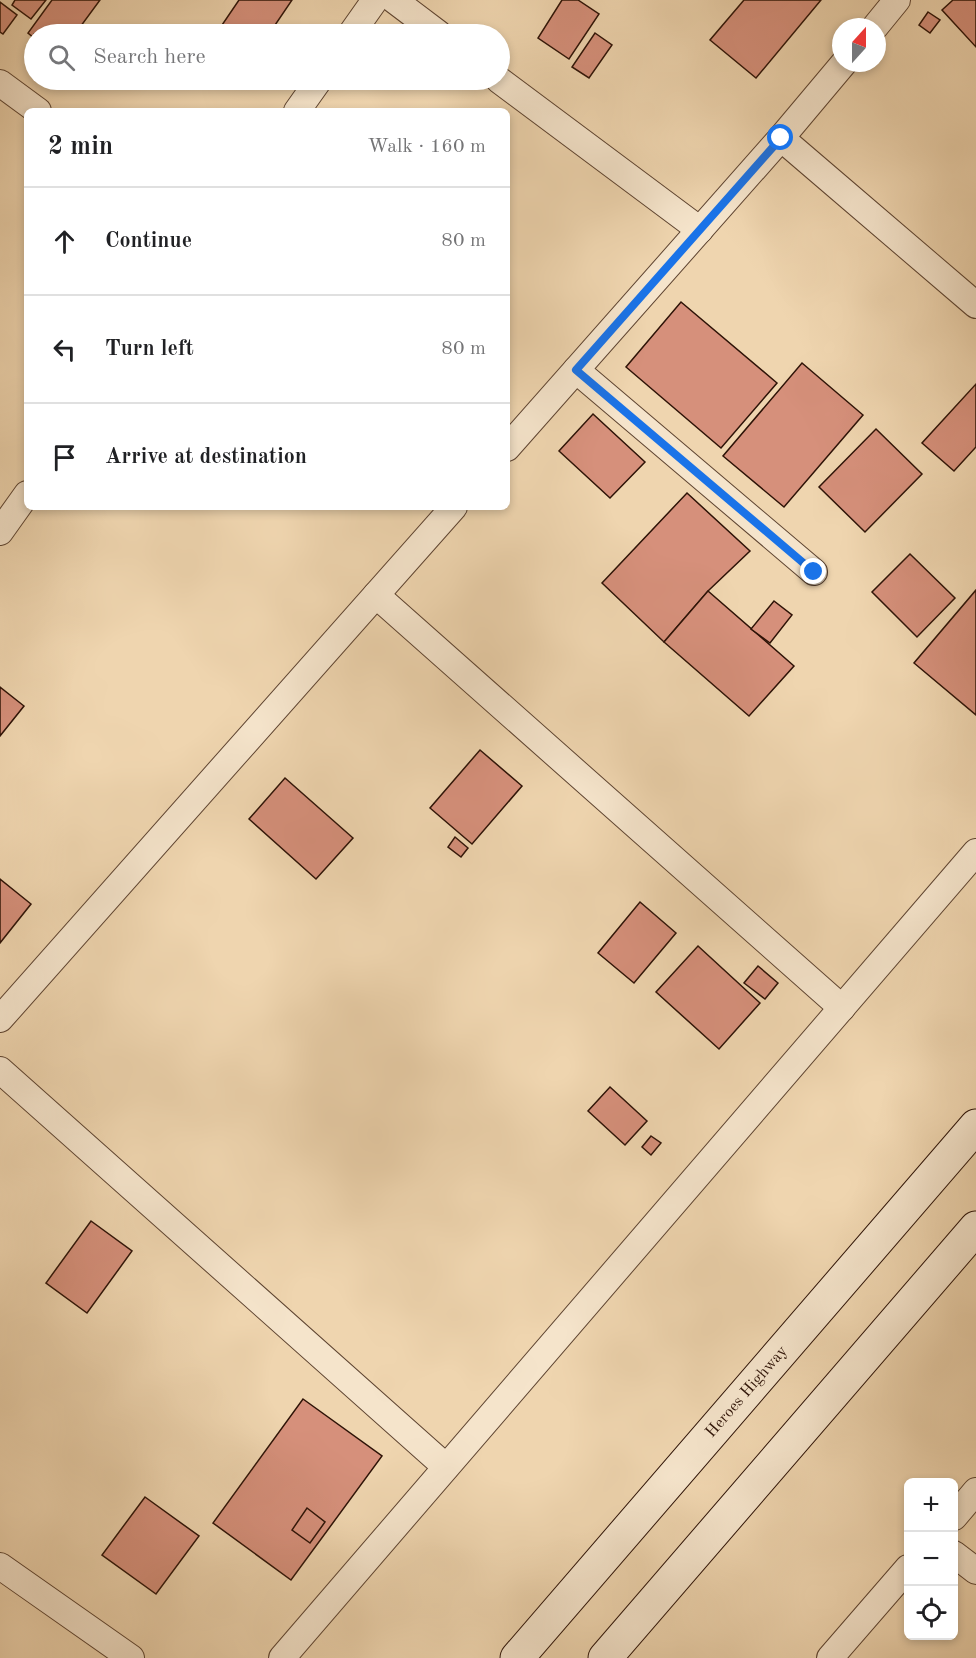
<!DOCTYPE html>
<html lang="en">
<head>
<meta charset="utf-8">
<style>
	:root { --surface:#fff; --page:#f6f6f6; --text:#202124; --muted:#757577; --line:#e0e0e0 }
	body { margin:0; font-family:"Old Standard TT",serif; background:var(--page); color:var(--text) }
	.controls { position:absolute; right:18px; bottom:18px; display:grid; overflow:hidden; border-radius:9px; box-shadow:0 3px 9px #0003 }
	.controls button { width:54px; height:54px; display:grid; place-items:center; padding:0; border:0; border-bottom:2px solid var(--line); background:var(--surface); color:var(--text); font:30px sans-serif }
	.compass { position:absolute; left:832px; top:18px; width:54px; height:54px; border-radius:50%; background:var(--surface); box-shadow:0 3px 9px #0003; rotate:21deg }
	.stop { position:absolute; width:18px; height:18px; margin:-14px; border:4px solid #1a73e8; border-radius:50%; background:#fff }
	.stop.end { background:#1a73e8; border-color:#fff; box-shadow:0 2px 6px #0008 }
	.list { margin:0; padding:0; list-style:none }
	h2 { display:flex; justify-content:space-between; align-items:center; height:78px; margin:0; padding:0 24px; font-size:26px }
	h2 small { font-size:20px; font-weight:400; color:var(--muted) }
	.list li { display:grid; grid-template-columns:39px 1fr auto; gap:18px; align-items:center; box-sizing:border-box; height:108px; padding:0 24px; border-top:2px solid var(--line) }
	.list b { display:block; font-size:22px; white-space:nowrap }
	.list em { font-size:20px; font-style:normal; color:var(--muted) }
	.icon { flex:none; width:33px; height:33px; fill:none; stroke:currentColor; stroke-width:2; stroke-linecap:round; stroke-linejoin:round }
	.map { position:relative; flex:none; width:976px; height:1658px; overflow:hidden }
	.search { position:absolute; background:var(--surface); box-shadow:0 3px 9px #0003; left:24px; top:24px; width:486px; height:66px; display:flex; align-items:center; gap:15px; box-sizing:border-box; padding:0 21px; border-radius:33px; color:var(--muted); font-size:22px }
	.panel { position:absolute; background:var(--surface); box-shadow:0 3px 9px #0003; left:24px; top:108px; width:486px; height:402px; border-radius:9px }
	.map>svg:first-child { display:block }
	.building { fill:#d6907b; stroke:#2e1307; stroke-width:1.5 }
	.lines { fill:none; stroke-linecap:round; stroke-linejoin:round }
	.street-casing { stroke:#5e4431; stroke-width:28 }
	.secondary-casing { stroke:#2e1307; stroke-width:35 }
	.street { stroke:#f5e4cb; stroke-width:26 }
	.secondary { stroke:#f5e4cb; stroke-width:33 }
	.route { stroke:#1a73e8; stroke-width:8 }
	.labels { text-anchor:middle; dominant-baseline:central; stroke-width:4.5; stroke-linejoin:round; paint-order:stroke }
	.street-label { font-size:16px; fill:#2e1307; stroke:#f5e4cb }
</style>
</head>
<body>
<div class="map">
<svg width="976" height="1658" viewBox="0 0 976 1658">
	<rect width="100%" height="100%" fill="#efd5af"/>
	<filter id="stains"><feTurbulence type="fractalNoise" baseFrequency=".00333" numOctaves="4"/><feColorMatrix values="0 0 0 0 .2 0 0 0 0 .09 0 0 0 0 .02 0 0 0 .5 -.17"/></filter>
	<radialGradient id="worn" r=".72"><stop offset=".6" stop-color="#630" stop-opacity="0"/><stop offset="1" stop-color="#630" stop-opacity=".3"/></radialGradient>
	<g class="building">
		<path d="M15,0H46L31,19L12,5Z"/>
		<path d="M52,0H100L75,34H34V38L28,33Z"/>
		<path d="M239,0H292L269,34H236L222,25Z"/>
		<path d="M562,0H578L599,14L569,59L538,38Z"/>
		<path d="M744,0H821L756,78L710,40Z"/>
		<path d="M953,0H976V47L942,10Z"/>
		<path d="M0,2L17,15L3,34L0,32Z"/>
		<path d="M928,12L940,20L930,33L919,25Z"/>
		<path d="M595,33L612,45L589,78L572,67Z"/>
		<path d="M681,302L777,383L721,448L626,367Z"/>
		<path d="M802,363L863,415L784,507L723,456Z"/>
		<path d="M976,384V447L954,471L922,443Z"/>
		<path d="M593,414L645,462L610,498L559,451Z"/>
		<path d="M876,429L922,474L865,532L819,487Z"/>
		<path d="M687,493L750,551L708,591L664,642L602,583Z"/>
		<path d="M910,554L955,598L917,637L872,592Z"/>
		<path d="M976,590V715L914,663Z"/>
		<path d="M708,591L794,666L749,716L664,642Z"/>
		<path d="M774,601L792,615L770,643L751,629Z"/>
		<path d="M0,687L24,706L0,736Z"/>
		<path d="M480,750L522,786L472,844L430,808Z"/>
		<path d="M285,778L353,838L316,879L249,819Z"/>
		<path d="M455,837L468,848L461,857L448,847Z"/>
		<path d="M0,879L31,904L0,943Z"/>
		<path d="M640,902L676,933L634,983L598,953Z"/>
		<path d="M698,946L760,1003L719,1049L656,992Z"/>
		<path d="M758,966L778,983L765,999L744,983Z"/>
		<path d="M610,1087L647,1121L625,1145L588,1111Z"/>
		<path d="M651,1136L661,1143L651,1155L642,1147Z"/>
		<path d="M91,1221L132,1251L87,1313L46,1283Z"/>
		<path d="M303,1399L382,1456L291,1580L213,1523Z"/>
		<path d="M145,1497L199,1536L156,1594L102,1555Z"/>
		<path d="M307,1508L325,1522L310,1543L292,1530Z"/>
	</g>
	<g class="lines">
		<g class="street-casing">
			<g id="street">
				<path d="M394,0L439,34"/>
				<path d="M875,27L897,0"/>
				<path d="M351,34L375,0"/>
				<path d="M499,80L700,230"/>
				<path d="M0,83L38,111"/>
				<path d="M297,111L319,80"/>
				<path d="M781,138L976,305"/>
				<path d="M576,370L814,572"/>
				<path d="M507,448L781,138L844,63"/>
				<path d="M0,532L27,494"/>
				<path d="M376,595L842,1008"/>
				<path d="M0,1019L454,507"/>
				<path d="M0,1070L446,1467"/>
				<path d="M954,1517L976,1491"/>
				<path d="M954,1554L976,1571"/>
				<path d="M0,1566L131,1658"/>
				<path d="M282,1658L976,852"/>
				<path d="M830,1658L908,1568"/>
			</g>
		</g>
		<g class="secondary-casing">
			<g id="secondary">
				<path d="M517,1658L976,1126"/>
				<path d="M605,1658L976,1228"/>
			</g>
		</g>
		<use href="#street" class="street"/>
		<use href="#secondary" class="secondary"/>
	</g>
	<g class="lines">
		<path class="route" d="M781,138L576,370L814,572"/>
	</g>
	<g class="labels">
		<g class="street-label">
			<text transform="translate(747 1392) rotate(-49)">Heroes Highway</text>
		</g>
	</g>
	<rect width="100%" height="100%" filter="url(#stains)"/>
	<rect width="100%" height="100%" fill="url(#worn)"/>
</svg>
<div class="controls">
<button>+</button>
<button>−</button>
<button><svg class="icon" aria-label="locate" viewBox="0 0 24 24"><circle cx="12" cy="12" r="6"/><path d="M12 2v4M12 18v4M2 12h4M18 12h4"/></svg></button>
</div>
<svg class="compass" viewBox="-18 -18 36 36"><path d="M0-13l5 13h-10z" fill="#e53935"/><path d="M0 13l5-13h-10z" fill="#757577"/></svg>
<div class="stop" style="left:781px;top:138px"></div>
<div class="stop end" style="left:814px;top:572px"></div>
<div class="search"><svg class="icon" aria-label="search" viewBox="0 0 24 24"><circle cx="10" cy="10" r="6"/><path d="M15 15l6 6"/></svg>Search here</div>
<section class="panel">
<h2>2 min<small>Walk · 160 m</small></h2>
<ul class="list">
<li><svg class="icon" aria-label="ahead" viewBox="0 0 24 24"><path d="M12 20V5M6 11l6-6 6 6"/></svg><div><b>Continue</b></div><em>80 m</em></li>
<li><svg class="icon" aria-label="left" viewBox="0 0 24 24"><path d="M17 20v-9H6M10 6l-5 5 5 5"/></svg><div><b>Turn left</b></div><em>80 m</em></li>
<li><svg class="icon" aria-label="arrive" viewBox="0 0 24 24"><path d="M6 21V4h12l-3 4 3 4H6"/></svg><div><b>Arrive at destination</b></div></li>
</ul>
</section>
</div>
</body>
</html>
